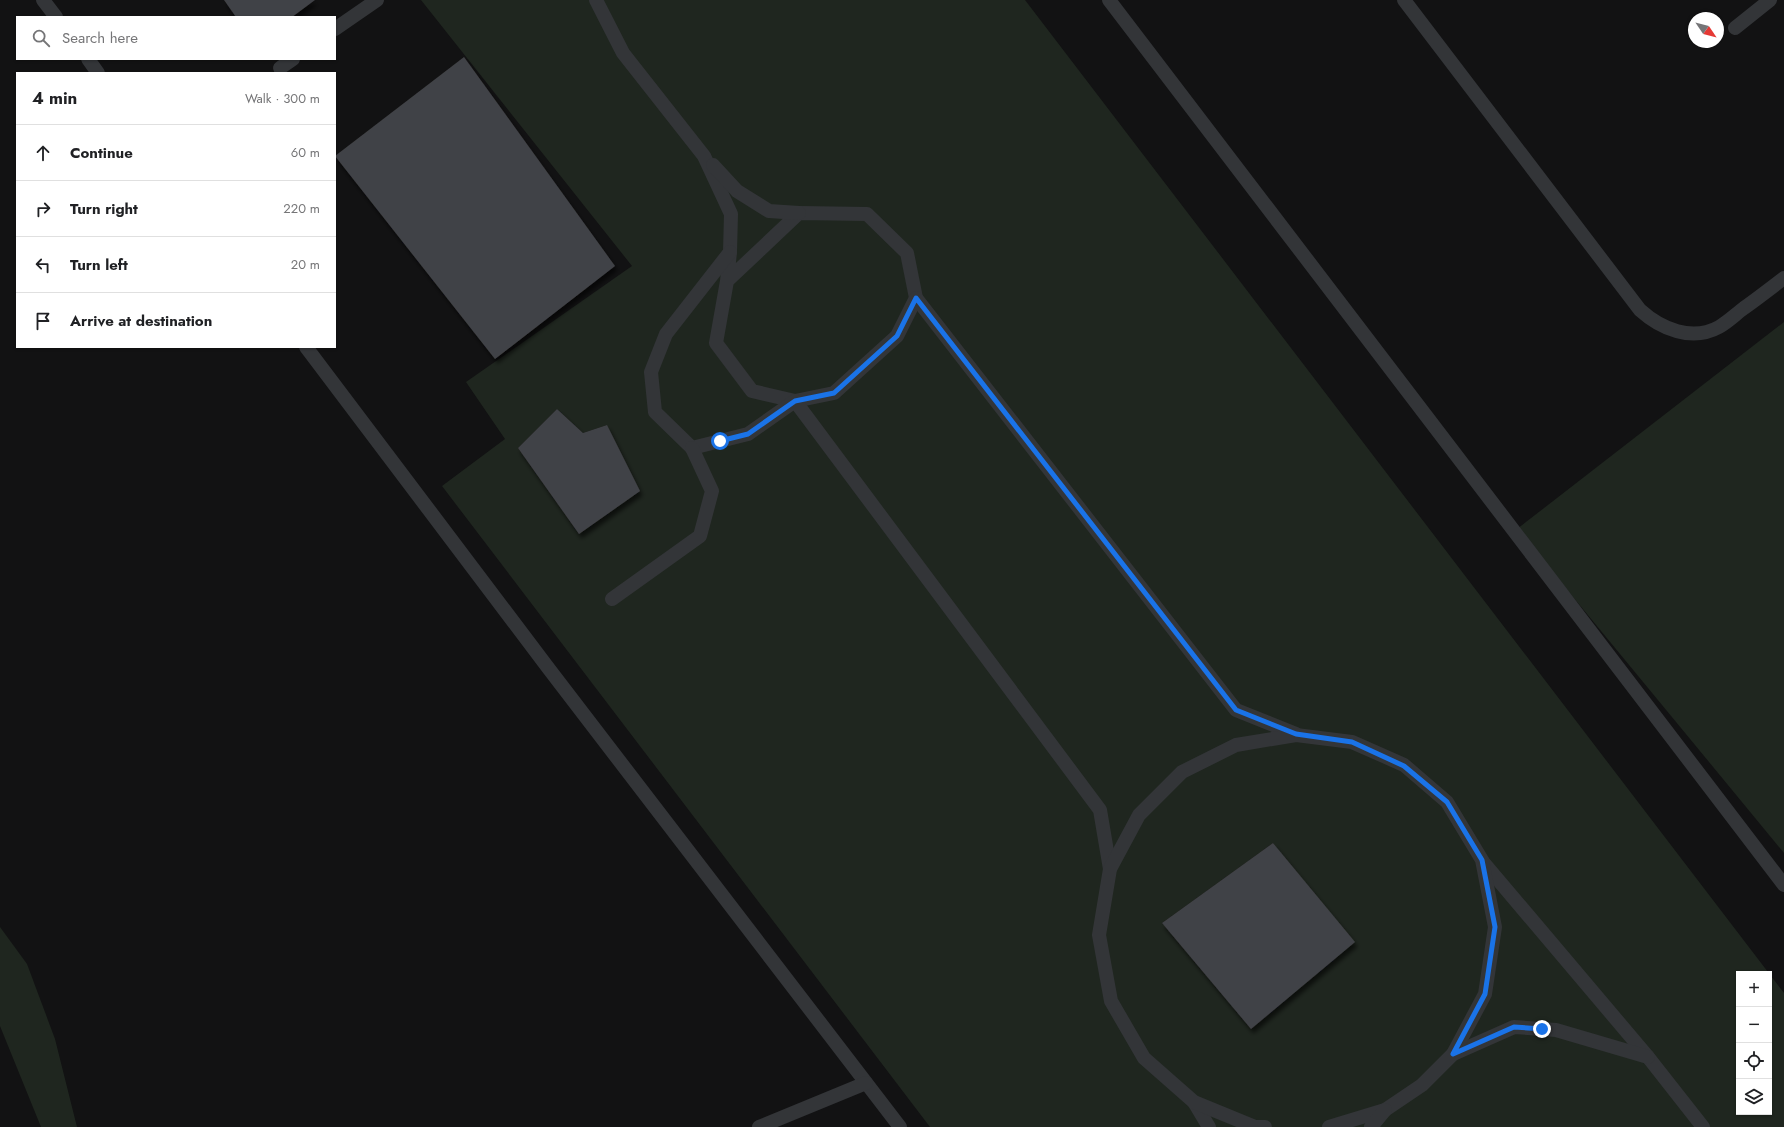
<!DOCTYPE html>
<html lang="en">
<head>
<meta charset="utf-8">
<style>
	:root { --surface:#fff; --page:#f6f6f6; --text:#202124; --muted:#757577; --line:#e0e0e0 }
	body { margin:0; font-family:Jost,sans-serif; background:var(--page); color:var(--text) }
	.controls { position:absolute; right:12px; bottom:12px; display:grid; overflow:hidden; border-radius:0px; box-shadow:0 1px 3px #0004 }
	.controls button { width:36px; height:36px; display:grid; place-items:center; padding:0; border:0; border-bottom:1px solid var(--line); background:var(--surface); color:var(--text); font:20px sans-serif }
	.compass { position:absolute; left:1688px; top:12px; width:36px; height:36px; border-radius:50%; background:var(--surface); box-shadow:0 1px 3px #0004; rotate:125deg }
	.stop { position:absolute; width:12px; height:12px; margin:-9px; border:3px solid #1a73e8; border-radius:50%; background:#fff }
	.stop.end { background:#1a73e8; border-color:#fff; box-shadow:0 1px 4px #0008 }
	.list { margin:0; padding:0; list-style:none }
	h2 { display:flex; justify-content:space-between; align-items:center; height:52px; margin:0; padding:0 16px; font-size:17px }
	h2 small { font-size:13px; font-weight:400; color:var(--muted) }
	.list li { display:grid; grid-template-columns:26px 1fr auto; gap:12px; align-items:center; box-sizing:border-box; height:56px; padding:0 16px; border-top:1px solid var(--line) }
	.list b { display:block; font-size:15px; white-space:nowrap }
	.list em { font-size:13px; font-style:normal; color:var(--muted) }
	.icon { flex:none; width:22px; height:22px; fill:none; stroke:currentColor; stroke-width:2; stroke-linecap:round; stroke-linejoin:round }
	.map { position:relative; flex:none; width:1784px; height:1127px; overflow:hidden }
	.search { position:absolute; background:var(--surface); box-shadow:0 1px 3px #0004; left:16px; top:16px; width:320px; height:44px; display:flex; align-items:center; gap:10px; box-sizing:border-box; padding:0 14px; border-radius:0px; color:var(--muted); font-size:15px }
	.panel { position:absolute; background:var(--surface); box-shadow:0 1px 3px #0004; left:16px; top:72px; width:320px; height:276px; border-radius:0px }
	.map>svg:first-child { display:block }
	.green { fill:#1f261f; fill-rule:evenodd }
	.building { fill:#414246; filter:url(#shadow) }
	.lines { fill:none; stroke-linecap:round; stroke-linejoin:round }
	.lane { stroke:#333538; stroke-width:14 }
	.route { stroke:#1a73e8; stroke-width:5 }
</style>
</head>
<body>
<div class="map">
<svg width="1784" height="1127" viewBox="0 0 1784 1127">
	<defs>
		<filter id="shadow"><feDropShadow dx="2.5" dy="4.5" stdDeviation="2" flood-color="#0009"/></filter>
	</defs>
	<rect width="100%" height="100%" fill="#121213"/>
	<g class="green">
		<path d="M421,0H1025L1784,993V1127H930L442,486L505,439L466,382L632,266ZM557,409L583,433L607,425L579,534L518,448ZM1273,843L1354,942L1251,1029L1162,923ZM1739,974H1769V1112H1739Z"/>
		<path d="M1784,322V853L1517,529Z"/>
		<path d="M0,927L27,964L55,1039L77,1127H41L0,1026Z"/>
	</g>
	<g class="building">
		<path d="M224,0H315L292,17H236Z"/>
		<path d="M464,57L615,266L495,359L335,156Z"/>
		<path d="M557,409L583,433L607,425L640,491L579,534L518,448Z"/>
		<path d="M1273,843L1355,942L1251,1029L1162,923Z"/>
	</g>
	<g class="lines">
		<g class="lane">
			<path d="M43,0L56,17"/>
			<path d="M596,0L623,53L704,156L731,214L730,252L727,281L716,343L752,391L795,401L834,393L897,336L916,298L907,253L867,214L799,213L727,281"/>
			<path d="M1109,0L1784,885"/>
			<path d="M1404,0L1640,310C1661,329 1692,342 1719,327C1728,322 1736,314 1744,308C1758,298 1771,288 1784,278"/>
			<path d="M1735,28L1770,0"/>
			<path d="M335,29L377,0"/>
			<path d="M88,59L98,73"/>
			<path d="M280,68L293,59"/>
			<path d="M713,165L737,191L769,211L799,213"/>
			<path d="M730,252L666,334L651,372L655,412L692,448L748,434L795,401L1100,810L1110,869"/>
			<path d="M916,298L1236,710L1296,734"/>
			<path d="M306,347L549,669L900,1127"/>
			<path d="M612,599L700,536L712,491L692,448"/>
			<path d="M1483,862L1648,1057L1703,1127"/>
			<path d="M1453,1054L1514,1027L1556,1030L1648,1057"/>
			<path d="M1194,1102L1209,1127"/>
			<path d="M759,1127L866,1083"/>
			<path d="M1265,1127H1255L1194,1102L1144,1058L1111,1001L1099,935L1110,869L1139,815L1182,772L1236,745L1296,735L1352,742L1404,765L1447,802L1482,860L1495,927L1485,994L1453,1054L1422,1085L1385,1110L1329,1127"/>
			<path d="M1371,1127L1385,1110"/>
		</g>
	</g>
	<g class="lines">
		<path class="route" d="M720,441L748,434L795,401L834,393L897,336L916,298L1236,710L1296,734L1352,742L1404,766L1447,802L1482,860L1495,927L1485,994L1453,1054L1514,1027L1542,1029"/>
	</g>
</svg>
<div class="controls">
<button>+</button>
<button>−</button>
<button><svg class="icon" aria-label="locate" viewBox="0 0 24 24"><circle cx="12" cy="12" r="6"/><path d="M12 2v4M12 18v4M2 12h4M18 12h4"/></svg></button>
<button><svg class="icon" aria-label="layers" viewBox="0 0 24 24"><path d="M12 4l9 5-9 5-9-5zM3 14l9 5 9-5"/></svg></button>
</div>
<svg class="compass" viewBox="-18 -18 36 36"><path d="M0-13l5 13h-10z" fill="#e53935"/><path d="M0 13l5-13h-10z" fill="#757577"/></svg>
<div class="stop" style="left:720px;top:441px"></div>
<div class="stop end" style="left:1542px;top:1029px"></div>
<div class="search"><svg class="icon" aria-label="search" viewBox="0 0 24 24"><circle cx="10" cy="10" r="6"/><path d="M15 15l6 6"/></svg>Search here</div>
<section class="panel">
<h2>4 min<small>Walk · 300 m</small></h2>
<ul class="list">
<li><svg class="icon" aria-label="ahead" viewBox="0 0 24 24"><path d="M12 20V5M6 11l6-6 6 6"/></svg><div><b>Continue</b></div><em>60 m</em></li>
<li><svg class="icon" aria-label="right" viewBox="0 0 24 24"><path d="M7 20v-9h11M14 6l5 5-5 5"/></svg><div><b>Turn right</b></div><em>220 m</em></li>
<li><svg class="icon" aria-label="left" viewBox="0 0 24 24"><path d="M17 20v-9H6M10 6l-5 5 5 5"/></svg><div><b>Turn left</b></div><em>20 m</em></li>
<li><svg class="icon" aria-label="arrive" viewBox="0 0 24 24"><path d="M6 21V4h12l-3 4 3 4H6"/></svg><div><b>Arrive at destination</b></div></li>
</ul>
</section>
</div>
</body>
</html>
